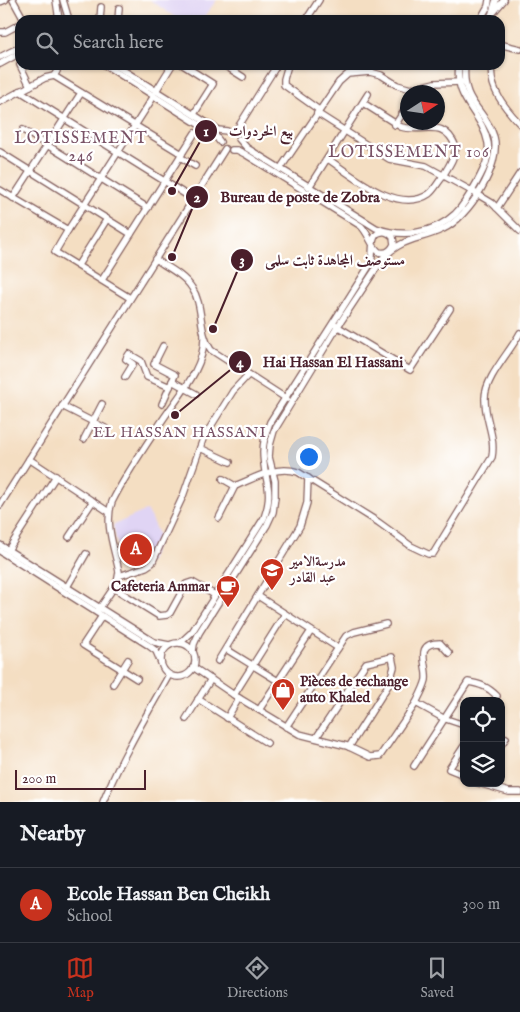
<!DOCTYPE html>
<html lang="en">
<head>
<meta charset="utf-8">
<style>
	:root { --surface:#171b24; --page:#242831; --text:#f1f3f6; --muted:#9ea1a6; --line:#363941; --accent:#c8321e }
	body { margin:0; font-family:"IM FELL English",Amiri,serif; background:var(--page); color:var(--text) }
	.controls { position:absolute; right:15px; bottom:15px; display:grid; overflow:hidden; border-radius:10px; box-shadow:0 1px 4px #0004 }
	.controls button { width:45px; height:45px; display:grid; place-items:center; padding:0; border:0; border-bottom:1px solid var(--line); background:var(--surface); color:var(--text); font:25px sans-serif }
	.compass { position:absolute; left:400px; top:85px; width:45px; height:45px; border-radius:50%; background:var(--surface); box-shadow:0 1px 4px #0004; rotate:78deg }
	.scale { position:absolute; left:15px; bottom:12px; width:131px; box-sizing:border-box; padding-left:5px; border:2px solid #4a1f2b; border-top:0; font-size:14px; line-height:18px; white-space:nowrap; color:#4a1f2b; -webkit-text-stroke:4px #fff; paint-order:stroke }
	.you { position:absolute; left:308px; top:456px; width:18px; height:18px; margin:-12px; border:4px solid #fff; border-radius:50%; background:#1a73e8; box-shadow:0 0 0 8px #1a73e833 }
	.badge { display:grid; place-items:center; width:32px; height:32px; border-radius:50%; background:var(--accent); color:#fff; font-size:16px; font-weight:700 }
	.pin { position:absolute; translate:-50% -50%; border:2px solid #fff; box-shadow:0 1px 5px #0006 }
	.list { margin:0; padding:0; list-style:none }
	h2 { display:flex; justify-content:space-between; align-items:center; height:65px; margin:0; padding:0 20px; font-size:21px }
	h2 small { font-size:16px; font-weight:400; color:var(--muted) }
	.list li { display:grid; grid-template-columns:32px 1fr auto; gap:15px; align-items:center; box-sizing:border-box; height:75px; padding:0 20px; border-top:1px solid var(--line) }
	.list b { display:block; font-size:19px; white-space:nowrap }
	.list p { margin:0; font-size:16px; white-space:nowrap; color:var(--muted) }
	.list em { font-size:16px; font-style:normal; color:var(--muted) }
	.icon { flex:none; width:28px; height:28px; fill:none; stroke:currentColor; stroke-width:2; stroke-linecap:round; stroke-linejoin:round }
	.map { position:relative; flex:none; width:520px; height:802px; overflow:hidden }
	.search { position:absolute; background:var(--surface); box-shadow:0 1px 4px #0004; left:15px; right:15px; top:15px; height:55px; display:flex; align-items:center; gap:12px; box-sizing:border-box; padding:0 18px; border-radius:15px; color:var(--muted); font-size:19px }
	.sheet { height:140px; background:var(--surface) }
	nav { display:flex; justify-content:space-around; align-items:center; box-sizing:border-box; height:70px; border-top:1px solid var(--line); background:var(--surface); font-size:14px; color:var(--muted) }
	nav a { display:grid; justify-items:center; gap:2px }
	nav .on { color:var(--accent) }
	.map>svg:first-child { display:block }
	.built { fill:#e0d4f4 }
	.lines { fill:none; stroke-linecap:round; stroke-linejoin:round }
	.minor-casing { stroke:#866260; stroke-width:8 }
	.minor { stroke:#fff; stroke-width:5.5 }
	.labels { text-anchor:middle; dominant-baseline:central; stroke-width:4.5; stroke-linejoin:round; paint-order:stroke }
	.poi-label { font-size:14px; font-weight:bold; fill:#4a1f2b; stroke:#fff; text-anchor:start }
	.neighbourhood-label { font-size:15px; letter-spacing:1px; fill:#795266; stroke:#fff }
	.quarter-label { font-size:16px; letter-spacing:1px; fill:#795266; stroke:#fff }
	.leader { fill:none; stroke:#4a1f2b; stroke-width:2 }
	.callout-dot { fill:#4a1f2b; stroke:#fff; stroke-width:2 }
	.mark-label { font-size:15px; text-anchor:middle; font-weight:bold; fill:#fff }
	.callout-label { font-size:15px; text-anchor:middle; font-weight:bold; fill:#4a1f2b; stroke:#fff; stroke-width:4.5; stroke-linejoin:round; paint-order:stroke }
</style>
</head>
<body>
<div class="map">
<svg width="520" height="802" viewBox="0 0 520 802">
	<rect width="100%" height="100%" fill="#fff"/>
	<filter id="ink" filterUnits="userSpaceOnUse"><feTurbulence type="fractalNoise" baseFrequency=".02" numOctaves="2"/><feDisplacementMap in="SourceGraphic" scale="10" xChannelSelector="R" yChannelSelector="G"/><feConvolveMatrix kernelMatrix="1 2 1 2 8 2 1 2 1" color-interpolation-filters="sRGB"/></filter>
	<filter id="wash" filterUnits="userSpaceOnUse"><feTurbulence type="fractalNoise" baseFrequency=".0096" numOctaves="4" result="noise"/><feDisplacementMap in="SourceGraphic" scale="20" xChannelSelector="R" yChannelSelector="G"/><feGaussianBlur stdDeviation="1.12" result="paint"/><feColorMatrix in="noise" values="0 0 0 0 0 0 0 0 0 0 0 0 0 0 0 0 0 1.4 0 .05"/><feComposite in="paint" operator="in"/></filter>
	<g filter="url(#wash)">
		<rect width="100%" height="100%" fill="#f4dec2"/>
		<g class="built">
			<path d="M150,0H217L201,20H179Z"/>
			<path d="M147,510L160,538L150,561L137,568L122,564L121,563L113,525Z"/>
		</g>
	</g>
	<g filter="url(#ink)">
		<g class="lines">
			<g class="minor-casing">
				<g id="minor">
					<path d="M13,0L24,20"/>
					<path d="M56,0L59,20"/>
					<path d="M63,0L69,20"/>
					<path d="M0,2L5,0"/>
					<path d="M492,13L496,0"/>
					<path d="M100,20L101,7"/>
					<path d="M118,20L119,8"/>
					<path d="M306,20L319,0"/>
					<path d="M480,20L488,6L489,0"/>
					<path d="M487,20L504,0"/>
					<path d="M0,32H5L20,24"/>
					<path d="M500,43L503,45L520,49"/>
					<path d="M0,57L20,47"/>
					<path d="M0,64L20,53"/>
					<path d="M20,65L30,86"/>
					<path d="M105,65L214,134L220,142"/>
					<path d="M115,65L218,130L227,131"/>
					<path d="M183,65L213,84L194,114"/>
					<path d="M224,65L243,77"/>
					<path d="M288,65L284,79V85L319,110"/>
					<path d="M492,65C488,88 505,108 520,124"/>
					<path d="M54,76L57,71V65"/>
					<path d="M20,91L193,199"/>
					<path d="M156,91L172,65"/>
					<path d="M0,102L45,78L54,76L182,154"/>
					<path d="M317,113L389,159L426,166L477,194L492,203L520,231"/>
					<path d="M395,125L408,105"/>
					<path d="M23,130L148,208"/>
					<path d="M235,132L277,65"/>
					<path d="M239,139L247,148L376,228C402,238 434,234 455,214C464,205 471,193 477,182C484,169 490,158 488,143C482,112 454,101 459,65"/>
					<path d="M0,152L131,234"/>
					<path d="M180,157L195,166"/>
					<path d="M328,159C353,176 398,215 429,194C434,190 437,184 441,179C447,169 455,158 456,147C444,117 424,133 401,127L363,103"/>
					<path d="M280,169L339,82L348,74L370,72L381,75L397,85L411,89L434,83L461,82"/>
					<path d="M309,187L368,94"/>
					<path d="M0,190L68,230L55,252L130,298"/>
					<path d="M13,198L81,93"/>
					<path d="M497,208L520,173"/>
					<path d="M68,230L154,96"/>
					<path d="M155,259C167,267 184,275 192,288C204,306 198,332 211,350L287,399"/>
					<path d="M78,265L107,219"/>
					<path d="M102,280L195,133"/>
					<path d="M335,325L410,370L450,309"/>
					<path d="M125,377L133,364L126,359L129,354L141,361L147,377L170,387"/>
					<path d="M172,381L196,394"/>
					<path d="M162,404L175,375L154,364L163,346"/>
					<path d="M62,406L105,428"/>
					<path d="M84,439L102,404"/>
					<path d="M200,448L230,462"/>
					<path d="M29,459L109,512"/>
					<path d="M235,486C255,478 276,465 298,472L378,522L411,546L428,554H433L492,457C496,436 484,418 485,398C485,378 510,352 520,333"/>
					<path d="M0,505L225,149"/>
					<path d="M219,518L235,486L223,479"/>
					<path d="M69,537L93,501"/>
					<path d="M0,545L154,642L169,645"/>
					<path d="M8,550L56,476"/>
					<path d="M0,551L148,645L156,651L161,663"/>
					<path d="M119,576L146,567L152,563L183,496L203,439L233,391L248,375"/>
					<path d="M67,587L86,554"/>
					<path d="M114,588L159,616L167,615L170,613L186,584L192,582L215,595"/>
					<path d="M258,596L338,648"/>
					<path d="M97,612L117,583L119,572C115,550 104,524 112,502C125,476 142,451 158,427C175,399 205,371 204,336"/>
					<path d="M102,616L83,645L137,679"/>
					<circle cx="178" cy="660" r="17"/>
					<path d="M180,643L192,632L264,518C275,488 263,479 263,452C263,442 266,432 270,422L371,263C374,253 369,233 382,232C387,231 390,234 393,237L394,244C391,251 386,254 379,252C371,246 369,234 361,226L245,154L237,150H232"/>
					<path d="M226,649L278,681"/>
					<path d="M193,651L194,644L199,633L267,525L273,512L275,497V481L269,457L270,445L274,431L338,326L383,258C405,236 419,241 443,229C468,218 502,165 494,137C485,108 461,104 465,65"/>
					<path d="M218,661L300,526L307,503L308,478"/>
					<path d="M193,667L234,695L299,734L347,746L370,757L380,756L416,703L443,718L464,725"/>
					<path d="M113,684L128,660"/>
					<path d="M234,695L285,614"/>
					<path d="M198,699L267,743"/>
					<path d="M416,703C420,695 424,688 426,680C428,664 413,643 440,643L449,653"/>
					<path d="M259,710L311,631"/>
					<path d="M227,718L239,698"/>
					<path d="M186,719L211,679"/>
					<path d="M286,727L346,636L354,632L386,624"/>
					<path d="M501,736L506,738L501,745"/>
					<path d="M316,738L366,663L392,657L394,667L389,684L349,747"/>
					<path d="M464,746L449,769L464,775"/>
					<path d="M414,766L468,682C481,684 488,687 497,696L494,701"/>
					<path d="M478,783L509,792H520"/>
					<path d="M103,802C121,758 146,716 169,675"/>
				</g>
			</g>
			<use href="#minor" class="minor"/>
		</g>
	</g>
	<defs>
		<g id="school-pin" transform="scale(1.25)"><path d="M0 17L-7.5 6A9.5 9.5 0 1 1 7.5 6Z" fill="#c8321e" stroke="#fff"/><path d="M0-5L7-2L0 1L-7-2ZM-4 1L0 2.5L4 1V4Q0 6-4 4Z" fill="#fff"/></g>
		<g id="cafe-pin" transform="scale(1.25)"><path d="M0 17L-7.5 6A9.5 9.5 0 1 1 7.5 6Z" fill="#c8321e" stroke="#fff"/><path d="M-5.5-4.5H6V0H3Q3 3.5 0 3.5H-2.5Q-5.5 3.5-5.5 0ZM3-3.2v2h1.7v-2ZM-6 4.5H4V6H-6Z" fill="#fff"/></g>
		<g id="shop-pin" transform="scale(1.25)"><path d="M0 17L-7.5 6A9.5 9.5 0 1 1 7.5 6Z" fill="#c8321e" stroke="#fff"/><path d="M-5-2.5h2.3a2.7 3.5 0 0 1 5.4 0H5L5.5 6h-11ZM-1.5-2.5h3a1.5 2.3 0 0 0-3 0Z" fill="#fff"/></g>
	</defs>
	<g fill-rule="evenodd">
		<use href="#school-pin" x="272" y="570"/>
		<use href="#cafe-pin" x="228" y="587"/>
		<use href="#shop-pin" x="283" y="690"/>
	</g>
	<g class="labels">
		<g class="poi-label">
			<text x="290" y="562">مدرسةالامير<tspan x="290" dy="16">عبد القادر</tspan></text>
			<text x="210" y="587" text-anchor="end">Cafeteria Ammar</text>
			<text x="300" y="682">Pièces de rechange<tspan x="300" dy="16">auto Khaled</tspan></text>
		</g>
		<g class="neighbourhood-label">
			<text x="180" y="432">EL HASSAN HASSANI</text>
		</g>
		<g class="quarter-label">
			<text x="81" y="139">LOTISSEMENT<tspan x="81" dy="18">246</tspan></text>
			<text x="409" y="153">LOTISSEMENT 106</text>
		</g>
	</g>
	<path class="leader" d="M172 191L206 131M172 257L197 197M213 329L242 260M175 415L240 362"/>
	<g class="callout-dot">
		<circle cx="172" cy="191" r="5"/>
		<circle cx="172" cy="257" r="5"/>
		<circle cx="213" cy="329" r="5"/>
		<circle cx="175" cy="415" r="5"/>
		<circle cx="206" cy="131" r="12"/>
		<circle cx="197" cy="197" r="12"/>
		<circle cx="242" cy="260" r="12"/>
		<circle cx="240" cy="362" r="12"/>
	</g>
	<g class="mark-label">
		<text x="206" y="136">1</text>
		<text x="197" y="202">2</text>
		<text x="242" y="265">3</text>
		<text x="240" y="367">4</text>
	</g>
	<g class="callout-label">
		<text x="261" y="136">بيع الخردوات</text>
		<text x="300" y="202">Bureau de poste de Zobra</text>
		<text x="335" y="265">مستوصف المجاهدة ثابت سلمى</text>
		<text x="333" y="367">Hai Hassan El Hassani</text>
	</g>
</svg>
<div class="controls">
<button><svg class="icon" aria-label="locate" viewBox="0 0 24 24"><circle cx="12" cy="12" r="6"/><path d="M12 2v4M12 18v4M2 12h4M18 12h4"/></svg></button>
<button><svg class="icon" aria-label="layers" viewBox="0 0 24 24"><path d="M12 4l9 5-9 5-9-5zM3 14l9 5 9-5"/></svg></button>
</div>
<svg class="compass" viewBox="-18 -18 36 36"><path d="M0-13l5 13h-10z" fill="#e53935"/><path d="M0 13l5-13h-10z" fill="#9ea1a6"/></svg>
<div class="scale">200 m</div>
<div class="you"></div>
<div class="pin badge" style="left:136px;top:550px">A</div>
<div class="search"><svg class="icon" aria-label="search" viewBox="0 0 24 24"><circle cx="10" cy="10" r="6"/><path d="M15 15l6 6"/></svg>Search here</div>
</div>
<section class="sheet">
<h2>Nearby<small></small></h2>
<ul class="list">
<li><span class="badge">A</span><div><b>Ecole Hassan Ben Cheikh</b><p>School</p></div><em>300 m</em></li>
</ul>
</section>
<nav>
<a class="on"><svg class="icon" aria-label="map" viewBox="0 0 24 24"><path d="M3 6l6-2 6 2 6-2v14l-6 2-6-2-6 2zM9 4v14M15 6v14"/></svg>Map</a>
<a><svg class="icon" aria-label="directions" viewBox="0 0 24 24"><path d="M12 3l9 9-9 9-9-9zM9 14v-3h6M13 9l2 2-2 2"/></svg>Directions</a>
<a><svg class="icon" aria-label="saved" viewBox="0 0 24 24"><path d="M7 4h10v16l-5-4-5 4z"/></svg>Saved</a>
</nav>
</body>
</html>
